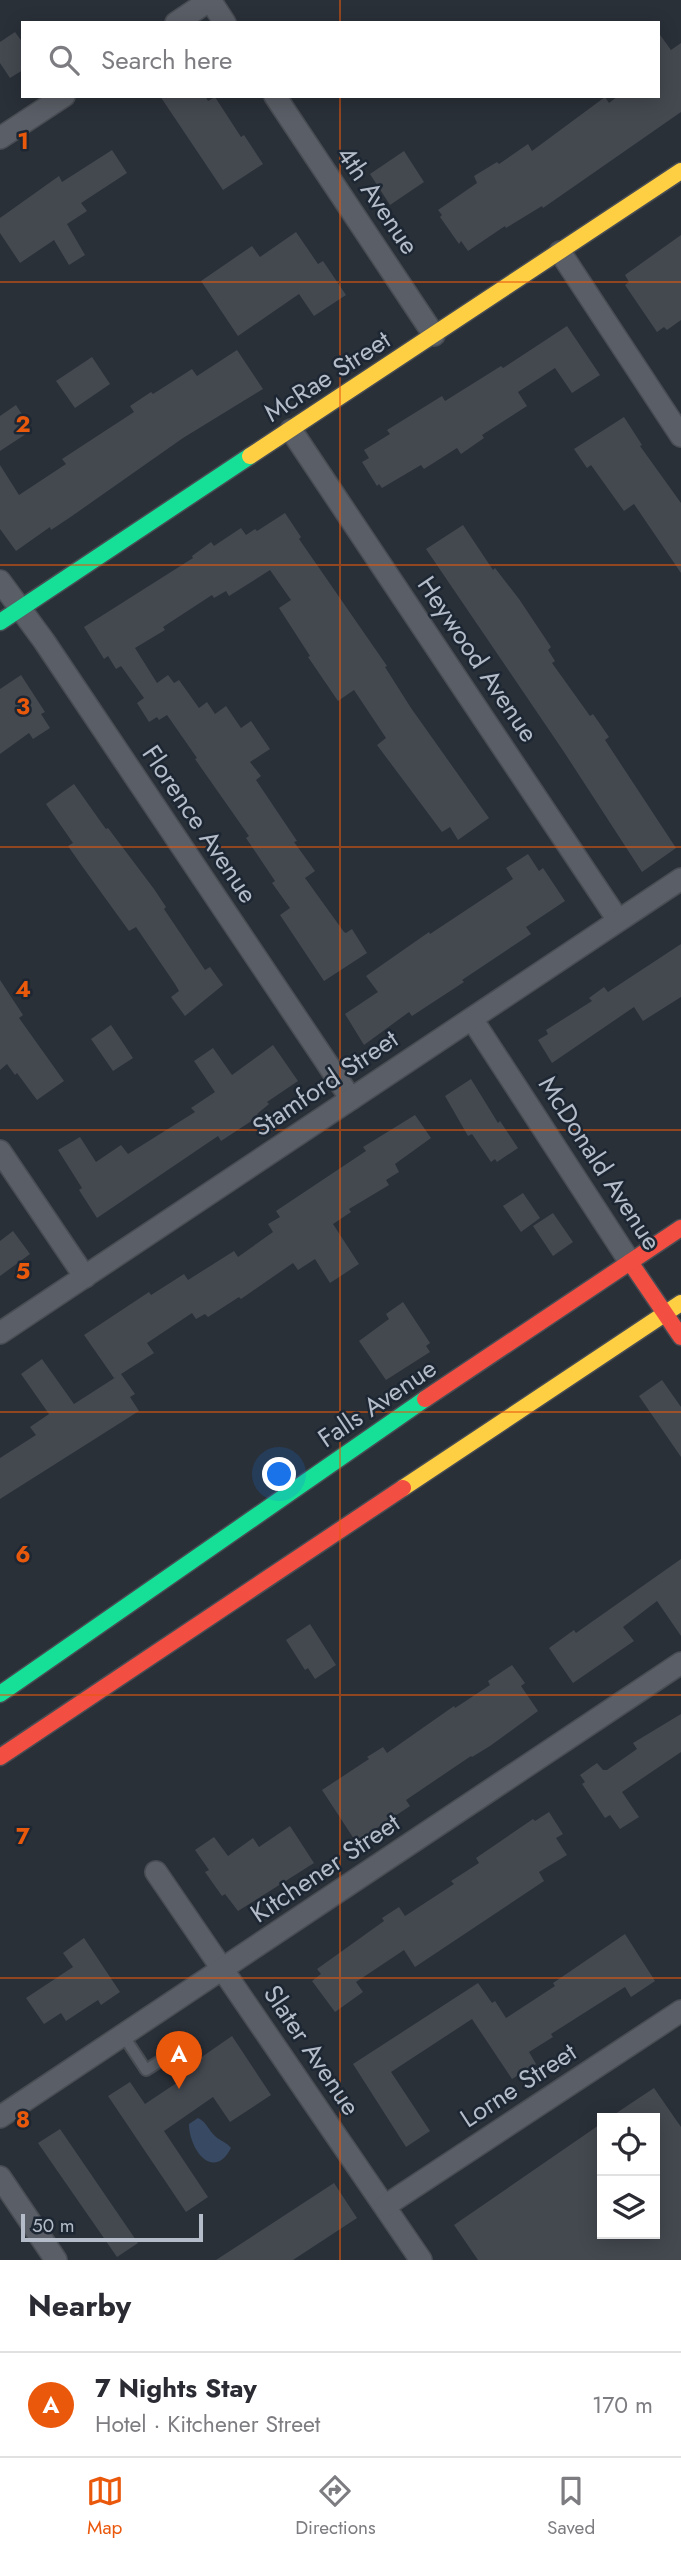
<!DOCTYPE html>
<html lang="en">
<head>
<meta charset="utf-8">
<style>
	:root { --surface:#fff; --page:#f7f7f7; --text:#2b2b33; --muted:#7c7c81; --line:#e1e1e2; --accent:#ea580c }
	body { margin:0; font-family:Jost,sans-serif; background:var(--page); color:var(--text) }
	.controls { position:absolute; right:21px; bottom:21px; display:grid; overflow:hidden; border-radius:0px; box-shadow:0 4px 18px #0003 }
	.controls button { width:63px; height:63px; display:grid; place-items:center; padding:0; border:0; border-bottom:2px solid var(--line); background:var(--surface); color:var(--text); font:35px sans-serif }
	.scale { position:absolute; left:21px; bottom:18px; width:182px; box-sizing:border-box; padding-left:7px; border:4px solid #b4bcc9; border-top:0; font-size:19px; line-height:24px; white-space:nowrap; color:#b4bcc9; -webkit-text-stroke:5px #1d2633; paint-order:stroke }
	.you { position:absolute; left:280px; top:1475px; width:24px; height:24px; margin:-18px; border:5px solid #fff; border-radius:50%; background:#1a73e8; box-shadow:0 0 0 10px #1a73e833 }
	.badge { display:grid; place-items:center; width:46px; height:46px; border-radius:50%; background:var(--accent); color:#fff; font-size:23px; font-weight:700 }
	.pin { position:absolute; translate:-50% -58px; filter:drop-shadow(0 2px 4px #0008) }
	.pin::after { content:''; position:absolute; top:37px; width:24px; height:21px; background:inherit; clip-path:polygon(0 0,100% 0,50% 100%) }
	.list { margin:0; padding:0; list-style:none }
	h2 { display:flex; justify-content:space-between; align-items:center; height:91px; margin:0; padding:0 28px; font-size:30px }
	h2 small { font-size:23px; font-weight:400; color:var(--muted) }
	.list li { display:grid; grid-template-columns:46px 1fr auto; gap:21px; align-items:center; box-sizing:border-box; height:105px; padding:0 28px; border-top:2px solid var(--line) }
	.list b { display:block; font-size:26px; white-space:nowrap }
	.list p { margin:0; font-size:23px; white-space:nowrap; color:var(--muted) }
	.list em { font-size:23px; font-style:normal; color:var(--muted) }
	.icon { flex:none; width:38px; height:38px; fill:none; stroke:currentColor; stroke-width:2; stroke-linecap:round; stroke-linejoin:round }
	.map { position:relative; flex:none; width:681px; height:2260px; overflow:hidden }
	.search { position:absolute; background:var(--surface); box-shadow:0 4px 18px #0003; left:21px; right:21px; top:21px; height:77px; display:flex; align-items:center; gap:18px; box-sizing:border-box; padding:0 24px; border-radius:0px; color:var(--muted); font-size:26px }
	.sheet { height:196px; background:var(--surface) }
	nav { display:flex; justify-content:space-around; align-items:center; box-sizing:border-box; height:98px; border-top:2px solid var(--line); background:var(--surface); font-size:19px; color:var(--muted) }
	nav a { display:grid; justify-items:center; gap:4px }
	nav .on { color:var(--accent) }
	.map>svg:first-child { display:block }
	.water { fill:#384963 }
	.building { fill:#444950 }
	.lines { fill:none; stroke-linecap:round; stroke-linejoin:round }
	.lane-casing { stroke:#484c53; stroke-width:14 }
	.street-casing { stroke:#484c53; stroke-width:24 }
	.fast-casing { stroke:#484c53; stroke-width:19 }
	.slow-casing { stroke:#484c53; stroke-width:19 }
	.jam-casing { stroke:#484c53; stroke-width:19 }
	.lane { stroke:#5a5e66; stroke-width:10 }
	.street { stroke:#5a5e66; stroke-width:21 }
	.fast { stroke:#16e098; stroke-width:16 }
	.slow { stroke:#ffcf43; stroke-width:16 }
	.jam { stroke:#f24e42; stroke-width:16 }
	.grid { fill:none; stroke:#e8590c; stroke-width:2; stroke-opacity:0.55 }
	.labels { text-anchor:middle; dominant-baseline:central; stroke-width:5; stroke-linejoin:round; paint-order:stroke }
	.street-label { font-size:26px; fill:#b4bcc9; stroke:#1d2633 }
	.grid-label { font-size:23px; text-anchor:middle; font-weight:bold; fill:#e8590c; stroke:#1d2633; stroke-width:5; stroke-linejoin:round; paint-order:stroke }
</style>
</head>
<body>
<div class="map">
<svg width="681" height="2260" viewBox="0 0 681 2260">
	<rect width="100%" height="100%" fill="#2a3038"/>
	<path class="water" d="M198,2118C207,2122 208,2130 216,2137C221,2141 226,2142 231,2148C213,2182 189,2149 189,2124Z"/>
	<g class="building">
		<path d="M15,32L23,43V70L10,78L0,63V42Z"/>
		<path d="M658,32L671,50L681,43V112L543,208L542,206L506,228L505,226L468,251L461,241L459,244L440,217L442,215L438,210L477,183L474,176L497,162L499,164L528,144L532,151L605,97L609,103L618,96H658Z"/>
		<path d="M160,96H205L208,101L215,97L241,137L244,135L263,164L223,190Z"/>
		<path d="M112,150L127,173L81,203L87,211L67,224L85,255L69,265L54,240L20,263L0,233V218L59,176L62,182Z"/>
		<path d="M404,151L424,182L390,205L370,174Z"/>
		<path d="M296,232L318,264L323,261L346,295L314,316L299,294L238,336L201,281L252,246L260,257Z"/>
		<path d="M681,235V320L667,330L664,327L657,332L625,285L629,282L625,275Z"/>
		<path d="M567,326L600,375L572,393L555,368L518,392L527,406L482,435L484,438L461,454L457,448L424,469L421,465L382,488L379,484L377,486L362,462L369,458L364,450L390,434L387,430L442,396L445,401L501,366L503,368Z"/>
		<path d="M237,350L263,389L183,438L72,516L51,530L50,527L16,551L0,529V465L19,495L66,464L62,459L134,412L130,406L151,392L153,394L192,369L197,376Z"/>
		<path d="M92,357L110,384L75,408L56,381Z"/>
		<path d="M16,405L32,430L0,451V416Z"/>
		<path d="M624,417L642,445L640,446L681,503V573L634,504L624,511L591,465L587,468L574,449Z"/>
		<path d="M285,513L301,537L299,539L387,666L385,667L411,708L489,818L458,840L450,827L442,832L377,745L386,738L354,690L338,701L308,657L310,656L279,608L291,600L270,570L229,596L226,591L214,598L212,595L163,627L165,630L135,648L157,683L168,675L174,683L179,680L199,708L207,702L215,714L226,706L241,728L251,721L270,749L250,762L261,776L256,780L297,841L294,842L315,871L305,878L344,932L346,933L352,929L367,953L324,981L280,915L290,908L272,883L275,881L246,838L249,836L195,759L197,758L167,715L159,720L157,717L149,722L137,703L144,698L121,666L116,669L108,656L104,659L84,627L193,558L192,556L211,542L214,546L241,528L246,535L255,529L257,531Z"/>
		<path d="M463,525L493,570L495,568L519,599L551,647L548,650L555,661L552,663L590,716L593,714L609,737L605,740L676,848L642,872L564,752L426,549Z"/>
		<path d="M21,675L45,712L41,714L50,728L33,739L29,733L0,754V689Z"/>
		<path d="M74,784L103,825L106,829L108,828L154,889L166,907L164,909L205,970L210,967L223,985L185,1016L171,997L179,991L175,984L136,927L129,931L82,866L68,846L73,843L46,804Z"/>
		<path d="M528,854L539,871L543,868L565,901L526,927L531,934L462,980L464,982L412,1016L409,1012L364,1045L345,1014L378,992L366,976L429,932L430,934L513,879L506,868Z"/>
		<path d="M681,944V997L643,1021L634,1007L552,1063L538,1040L548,1034L546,1030L592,1001L589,998L604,987L608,992Z"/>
		<path d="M0,980L23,1015L19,1018L64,1081L37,1100L17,1073L15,1075L7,1064L0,1070Z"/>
		<path d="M111,1025L133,1058L113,1071L91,1039Z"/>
		<path d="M273,1045L298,1081L267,1102L269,1104L257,1114L259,1116L221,1141L218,1136L97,1218L79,1190L82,1188L58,1150L80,1137L96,1162L121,1145L128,1154L195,1112L191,1108L215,1092L194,1061L213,1048L232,1075Z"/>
		<path d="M471,1079L498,1123L500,1121L518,1148L497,1162L495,1159L491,1162L472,1134L468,1136L445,1096Z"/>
		<path d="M415,1115L431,1138L395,1164L399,1172L386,1180L389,1185L349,1209L351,1212L333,1224L359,1264L330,1283L315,1259L298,1270L293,1263L241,1299L239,1297L208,1317L205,1314L196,1319L192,1313L147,1343L154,1353L121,1374L135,1394L130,1397L139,1411L0,1499V1458L36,1435L30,1427L49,1414L21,1374L42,1359L74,1404L116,1377L114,1378L84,1335L149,1292L151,1295L184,1274L188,1280L234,1251L238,1257L273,1232L268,1224L280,1217L276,1211L366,1151L363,1147Z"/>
		<path d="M523,1193L540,1218L521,1232L503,1206Z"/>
		<path d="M553,1213L573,1242L553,1256L533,1226Z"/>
		<path d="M13,1231L30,1254L0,1276V1241Z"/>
		<path d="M403,1302L430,1343L426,1346L430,1352L386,1380L359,1341L389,1319L386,1314Z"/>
		<path d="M662,1380L681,1407V1457L639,1396Z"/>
		<path d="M681,1559V1636L657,1601L623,1627L634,1641L573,1683L549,1648L574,1630L576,1633Z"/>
		<path d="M310,1624L336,1665L315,1679L308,1668L305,1670L286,1640Z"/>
		<path d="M512,1665L525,1683L521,1686L538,1711L490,1746L472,1757L471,1756L406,1800L410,1806L356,1842L322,1790L369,1759L367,1757L383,1747L387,1753L454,1706L455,1708L490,1685L488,1681Z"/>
		<path d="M681,1714V1752L622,1792L639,1817L620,1829L610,1815L605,1818L582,1784L585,1782L580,1775L597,1763L603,1770H607L637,1749L633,1743Z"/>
		<path d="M549,1812L563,1834L556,1838L567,1855L539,1872L544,1881L415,1967L404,1950L356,1982L363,1992L335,2012L312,1981L321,1974L317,1969L384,1921L382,1918L399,1907L405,1916L454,1884L451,1881L479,1863L476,1858L533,1819L535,1821Z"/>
		<path d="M290,1826L314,1863L238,1911L225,1894L222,1896L205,1872L209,1870L195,1850L214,1837L228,1856L253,1838L259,1847Z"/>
		<path d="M625,1934L655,1981L631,1997L625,1987L551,2034L553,2037L529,2052L536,2064L512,2079L472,2019L391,2072L430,2131L406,2147L353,2064L478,1983L492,2003L495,2001L506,2018L555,1986L553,1983Z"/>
		<path d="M84,1938L120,1992L101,2005L98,2000L66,2021L61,2013L44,2024L26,1998L73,1967L63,1953Z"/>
		<path d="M232,2036L271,2095L230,2122L213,2097L164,2131L208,2197L186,2212L108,2096L130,2082L145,2104L184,2078L180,2072Z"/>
		<path d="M654,2088L681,2127V2260H478L454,2225L602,2123V2234H655V2118H609Z"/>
		<path d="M60,2129L138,2243L117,2257L38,2143Z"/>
		<path d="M334,2183L357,2218L293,2260H216Z"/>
	</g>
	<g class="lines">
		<g class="lane-casing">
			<path id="lane" d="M123,2035L146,2070L176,2051"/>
		</g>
		<g class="street-casing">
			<g id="street">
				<path d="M210,0L225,23"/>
				<path d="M176,23L210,0"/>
				<path d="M275,96L434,335"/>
				<path d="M0,138L64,96"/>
				<path d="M560,252L681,436"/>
				<path d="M291,430L618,920"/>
				<path d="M0,581L44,641L351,1099"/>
				<path d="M472,1019L630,1262"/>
				<path d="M0,1151L85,1277"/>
				<path d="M0,1333L681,879"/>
				<path d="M156,1872L421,2260"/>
				<path d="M0,2117L681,1663"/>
				<path d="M0,2177L56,2260"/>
				<path d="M385,2206L681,2011"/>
			</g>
		</g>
		<g class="fast-casing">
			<g id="fast">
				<path d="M0,622L250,456"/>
				<path d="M0,1694L425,1399"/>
			</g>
		</g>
		<g class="slow-casing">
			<g id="slow">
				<path d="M250,456L681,171"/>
				<path d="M403,1488L681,1303"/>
			</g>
		</g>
		<g class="jam-casing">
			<g id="jam">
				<path d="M630,1262L681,1337"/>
				<path d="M425,1399L681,1228"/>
				<path d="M0,1757L403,1488"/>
			</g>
		</g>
		<use href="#lane" class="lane"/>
		<use href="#street" class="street"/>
		<use href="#fast" class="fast"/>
		<use href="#slow" class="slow"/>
		<use href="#jam" class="jam"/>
	</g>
	<path class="grid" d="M340,0V23M340,96V2260M0,282H681M0,565H681M0,847H681M0,1130H681M0,1412H681M0,1695H681M0,1978H681"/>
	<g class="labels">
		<g class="street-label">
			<text transform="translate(378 200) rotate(56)">4th Avenue</text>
			<text transform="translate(327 376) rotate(-33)">McRae Street</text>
			<text transform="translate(478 659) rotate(56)">Heywood Avenue</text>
			<text transform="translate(200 824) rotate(56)">Florence Avenue</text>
			<text transform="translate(325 1083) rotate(-34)">Stamford Street</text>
			<text transform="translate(600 1163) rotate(57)">McDonald Avenue</text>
			<text transform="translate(377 1403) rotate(-34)">Falls Avenue</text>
			<text transform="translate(325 1868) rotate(-34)">Kitchener Street</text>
			<text transform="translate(312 2050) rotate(56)">Slater Avenue</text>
			<text transform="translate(518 2085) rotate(-33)">Lorne Street</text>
		</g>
	</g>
	<g class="grid-label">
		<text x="23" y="149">1</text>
		<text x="23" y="432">2</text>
		<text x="23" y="714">3</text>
		<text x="23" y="997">4</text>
		<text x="23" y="1279">5</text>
		<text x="23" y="1562">6</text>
		<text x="23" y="1844">7</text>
		<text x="23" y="2127">8</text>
	</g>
</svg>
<div class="controls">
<button><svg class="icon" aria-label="locate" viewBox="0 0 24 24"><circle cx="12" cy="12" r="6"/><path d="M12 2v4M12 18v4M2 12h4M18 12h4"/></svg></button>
<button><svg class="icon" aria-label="layers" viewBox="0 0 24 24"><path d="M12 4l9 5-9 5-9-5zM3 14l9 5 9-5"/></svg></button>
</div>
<div class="scale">50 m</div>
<div class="you"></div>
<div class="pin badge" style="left:179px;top:2089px">A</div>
<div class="search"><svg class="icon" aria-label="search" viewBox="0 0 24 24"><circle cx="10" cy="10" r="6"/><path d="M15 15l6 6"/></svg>Search here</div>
</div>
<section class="sheet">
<h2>Nearby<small></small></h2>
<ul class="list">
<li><span class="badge">A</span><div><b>7 Nights Stay</b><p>Hotel · Kitchener Street</p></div><em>170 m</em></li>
</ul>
</section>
<nav>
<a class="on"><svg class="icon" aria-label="map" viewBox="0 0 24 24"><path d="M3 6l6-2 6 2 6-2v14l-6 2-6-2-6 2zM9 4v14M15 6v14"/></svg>Map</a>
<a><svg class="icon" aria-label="directions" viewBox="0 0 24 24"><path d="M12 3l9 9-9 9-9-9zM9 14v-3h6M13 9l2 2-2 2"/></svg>Directions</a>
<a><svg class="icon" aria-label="saved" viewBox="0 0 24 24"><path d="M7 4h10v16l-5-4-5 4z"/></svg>Saved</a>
</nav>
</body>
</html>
